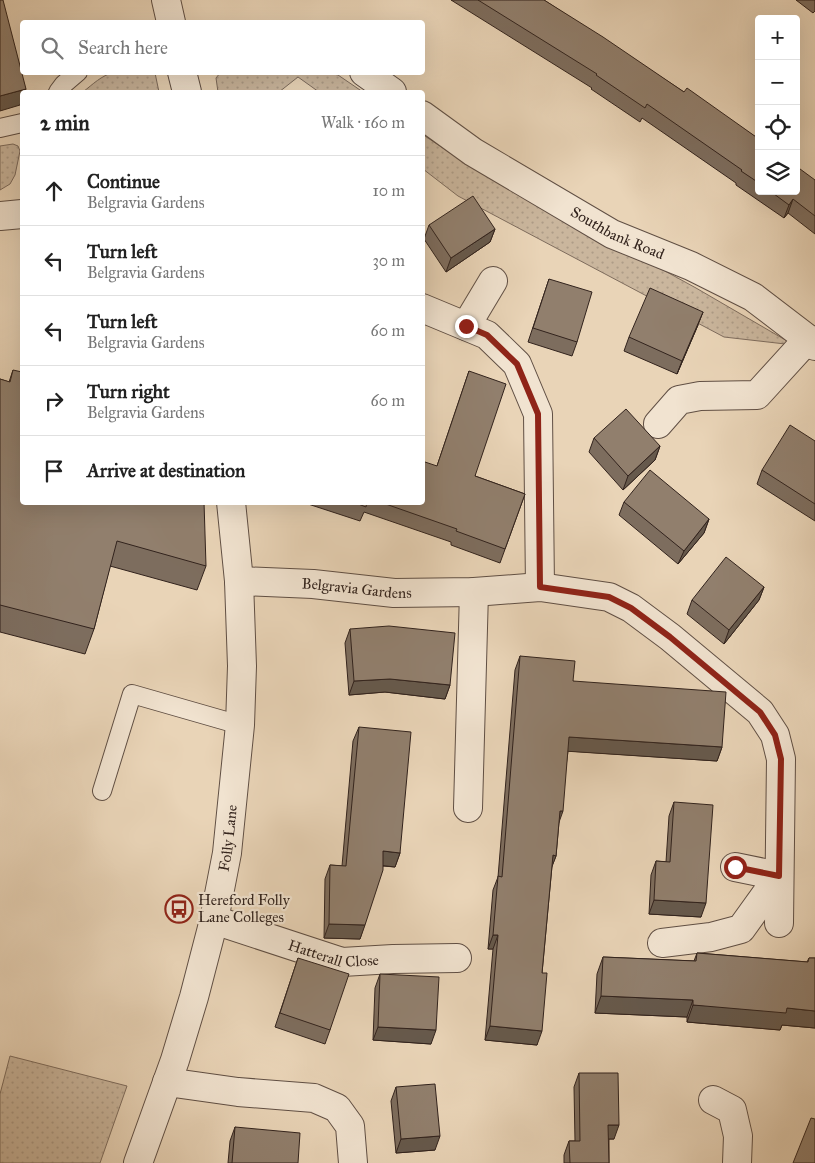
<!DOCTYPE html>
<html lang="en">
<head>
<meta charset="utf-8">
<style>
	:root { --surface:#fff; --page:#f6f6f6; --text:#222; --muted:#767676; --line:#e0e0e0 }
	body { margin:0; font-family:"IM FELL Great Primer",serif; background:var(--page); color:var(--text) }
	.controls { position:absolute; right:15px; top:15px; display:grid; overflow:hidden; border-radius:5px; box-shadow:0 5px 20px #0002 }
	.controls button { width:45px; height:45px; display:grid; place-items:center; padding:0; border:0; border-bottom:1px solid var(--line); background:var(--surface); color:var(--text); font:25px sans-serif }
	.stop { position:absolute; width:15px; height:15px; margin:-11px; border:4px solid #8f2418; border-radius:50%; background:#fff }
	.stop.end { background:#8f2418; border-color:#fff; box-shadow:0 1px 5px #0008 }
	.list { margin:0; padding:0; list-style:none }
	h2 { display:flex; justify-content:space-between; align-items:center; height:65px; margin:0; padding:0 20px; font-size:21px }
	h2 small { font-size:16px; font-weight:400; color:var(--muted) }
	.list li { display:grid; grid-template-columns:32px 1fr auto; gap:15px; align-items:center; box-sizing:border-box; height:70px; padding:0 20px; border-top:1px solid var(--line) }
	.list b { display:block; font-size:19px; white-space:nowrap }
	.list p { margin:0; font-size:16px; white-space:nowrap; color:var(--muted) }
	.list em { font-size:16px; font-style:normal; color:var(--muted) }
	.icon { flex:none; width:28px; height:28px; fill:none; stroke:currentColor; stroke-width:2; stroke-linecap:round; stroke-linejoin:round }
	.map { position:relative; flex:none; width:815px; height:1163px; overflow:hidden }
	.search { position:absolute; background:var(--surface); box-shadow:0 5px 20px #0002; left:20px; top:20px; width:405px; height:55px; display:flex; align-items:center; gap:12px; box-sizing:border-box; padding:0 18px; border-radius:5px; color:var(--muted); font-size:19px }
	.panel { position:absolute; background:var(--surface); box-shadow:0 5px 20px #0002; left:20px; top:90px; width:405px; height:415px; border-radius:5px }
	.map>svg:first-child { display:block }
	.grass { fill:url(#grass-dots); stroke:#7e6c5d }
	.lines { fill:none; stroke-linecap:round; stroke-linejoin:round }
	.service-casing { stroke:#604f44; stroke-width:20 }
	.minor-casing { stroke:#604f44; stroke-width:30 }
	.tertiary-casing { stroke:#604f44; stroke-width:30 }
	.service { stroke:#f1e3d0; stroke-width:18 }
	.minor { stroke:#f1e3d0; stroke-width:28 }
	.tertiary { stroke:#f1e3d0; stroke-width:28 }
	.wall { fill:#7d6d5e; stroke:#32231d }
	.shaded-wall { fill:#66594c; stroke:#32231d }
	.building { fill:#917f6d; stroke:#32231d }
	.route { stroke:#8f2418; stroke-width:6 }
	.labels { text-anchor:middle; dominant-baseline:central; stroke-width:4.5; stroke-linejoin:round; paint-order:stroke }
	.street-label { font-size:15px; fill:#32231d; stroke:#f1e3d0 }
	.poi-label { font-size:15px; fill:#32231d; stroke:#f1e3d0; text-anchor:start }
</style>
</head>
<body>
<div class="map">
<svg width="815" height="1163" viewBox="0 0 815 1163">
	<defs>
		<pattern id="grass-dots" width="8" height="8" patternUnits="userSpaceOnUse" patternTransform="scale(1.25)"><rect width="8" height="8" fill="#cab69d"/><path d="M2 2h.1M6 6h.1" fill="none" stroke="#ae9c87" stroke-width="1.8" stroke-linecap="round"/></pattern>
	</defs>
	<rect width="100%" height="100%" fill="#e9d4b7"/>
	<filter id="stains"><feTurbulence type="fractalNoise" baseFrequency=".004" numOctaves="4"/><feColorMatrix values="0 0 0 0 .2 0 0 0 0 .09 0 0 0 0 .02 0 0 0 .5 -.17"/></filter>
	<radialGradient id="worn" r=".72"><stop offset=".6" stop-color="#630" stop-opacity="0"/><stop offset="1" stop-color="#630" stop-opacity=".3"/></radialGradient>
	<g class="grass">
		<path d="M114,72L155,73L159,92H83C93,84 101,76 114,72Z"/>
		<path d="M220,73H328L338,75L363,92H319L298,77L279,92H218L216,78Z"/>
		<path d="M422,134L455,156L696,288L794,345L724,337L458,196L423,169Z"/>
		<path d="M13,144L18,146L20,151L15,175L10,184L0,190V146Z"/>
		<path d="M10,1056L127,1086L100,1163H0V1094Z"/>
	</g>
	<g class="lines">
		<g class="service-casing">
			<g id="service">
				<path d="M58,92L64,84L78,72"/>
				<path d="M0,128L22,123"/>
				<path d="M102,791L132,694L240,725"/>
			</g>
		</g>
		<g class="minor-casing">
			<g id="minor">
				<path d="M364,72L392,92"/>
				<path id="s1" d="M422,115L473,152L612,234L691,266L753,297L808,339L815,346"/>
				<path d="M0,216L22,214"/>
				<path d="M422,308L487,335L517,364L538,414L540,587"/>
				<path d="M466,326L493,281"/>
				<path d="M658,424L679,400L700,396L757,395L808,339"/>
				<path id="s2" d="M239,581L313,584L394,593L474,592L540,587L609,597L631,608L670,637L760,712L775,735L781,759L779,923"/>
				<path d="M468,808L474,592"/>
				<path id="s3" d="M214,920L342,962L393,959L457,958"/>
				<path d="M662,943L711,937L741,929L779,876L735,867"/>
				<path d="M167,1082L238,1092L314,1098L337,1108L350,1126L353,1163"/>
				<path d="M713,1100L732,1110L738,1136L737,1163"/>
			</g>
		</g>
		<g class="tertiary-casing">
			<g id="tertiary">
				<path d="M166,0L171,22"/>
				<path d="M182,72L187,92"/>
				<path id="s4" d="M138,1163L175,1060L194,997L214,920L227,853L240,725L242,666L239,581L231,502"/>
			</g>
		</g>
		<use href="#service" class="service"/>
		<use href="#minor" class="minor"/>
		<use href="#tertiary" class="tertiary"/>
	</g>
	<g class="wall">
		<path d="M451,0H544L684,92L759,139V191H796L815,180V234L788,213L784,218L736,185V183L642,118L640,122L591,89L592,88Z"/>
		<path d="M796,0H815V11L813,13Z"/>
		<path d="M429,225L495,229L490,242L446,272L424,239Z"/>
		<path d="M549,279L577,342L572,356L528,342Z"/>
		<path d="M698,325L677,374L624,351L629,337Z"/>
		<path d="M13,370L206,566L197,590L110,566L94,629L85,654L0,632V379L9,382Z"/>
		<path d="M469,371L475,476L525,494L500,563L451,545V542L364,512L360,521L305,503L422,502L437,466Z"/>
		<path d="M594,438L660,446L655,460L623,490L589,452Z"/>
		<path d="M815,441V521L757,484L762,470Z"/>
		<path d="M624,502L709,519L704,533L678,564L619,515Z"/>
		<path d="M764,587L759,600L724,644L687,614L692,600Z"/>
		<path d="M350,629L450,685L445,699L385,692L349,695L345,643Z"/>
		<path d="M520,656L573,681L722,747L717,761L568,751L559,822L556,856L552,866L542,973L537,1045L485,1040L493,949H488L493,890L498,877L515,670Z"/>
		<path d="M359,727L400,853L395,867L383,866L360,939L324,938L325,879L330,865L342,866L353,741Z"/>
		<path d="M674,802L701,917L649,914L651,875L656,861L666,862L669,816Z"/>
		<path d="M697,953L807,962L809,958H815V1028L782,1025L780,1030L687,1022V1017L595,1013L597,974L603,957L694,961Z"/>
		<path d="M298,958L330,1030L325,1044L275,1027Z"/>
		<path d="M380,974L431,1044L373,1040L375,988Z"/>
		<path d="M579,1073L614,1139H609V1163H564V1155L569,1141H575L574,1087Z"/>
		<path d="M396,1087L435,1150L396,1153L391,1101Z"/>
		<path d="M235,1127L298,1163H228L230,1141Z"/>
	</g>
	<g class="shaded-wall">
		<path d="M26,89L25,92H22V100L20,105L0,111V96Z"/>
		<path d="M793,199L788,213L784,218L789,205Z"/>
		<path d="M495,229L490,242L446,272L451,258Z"/>
		<path d="M703,312L698,325L677,374L682,361Z"/>
		<path d="M660,446L655,460L623,490L628,476Z"/>
		<path d="M709,519L704,533L678,564L684,551Z"/>
		<path d="M764,587L759,600L724,644L729,630Z"/>
		<path d="M390,679L450,685L445,699L385,692L349,695L354,681Z"/>
		<path d="M569,737L722,747L717,761L564,751Z"/>
		<path d="M560,811H563L558,825Z"/>
		<path d="M383,851L400,853L395,867L378,865Z"/>
		<path d="M553,855L556,856L551,869Z"/>
		<path d="M654,900L706,903L701,917L649,914Z"/>
		<path d="M329,924L365,925L360,939L324,938Z"/>
		<path d="M493,935H498L493,949H488Z"/>
		<path d="M601,996L693,1000L687,1017L595,1013Z"/>
		<path d="M693,1005L787,1008L815,1011V1028L782,1025L780,1030L687,1022Z"/>
		<path d="M490,1026L542,1031L537,1045L485,1040Z"/>
		<path d="M378,1027L436,1030L431,1044L373,1040Z"/>
		<path d="M608,1125H619L614,1139H603Z"/>
		<path d="M440,1136L435,1150L396,1153L401,1139Z"/>
	</g>
	<g class="building">
		<path d="M0,0H3L26,89L0,96Z"/>
		<path d="M478,0H544L603,37L684,92L687,88L759,139V183L741,171L742,170L647,104L645,108L596,75L597,74Z"/>
		<path d="M796,166L815,180V216L793,199L789,205L770,191H796Z"/>
		<path d="M473,196L495,229L451,258L429,225Z"/>
		<path d="M549,279L592,292L577,342L533,328Z"/>
		<path d="M650,288L703,312L682,361L629,337Z"/>
		<path d="M13,370L22,372V502H204L206,566L117,541L94,629L0,605V379L10,382Z"/>
		<path d="M469,371L506,384L475,476L525,494L505,549L456,531L457,529L380,502H422V461L437,466Z"/>
		<path d="M626,409L660,446L628,476L594,438Z"/>
		<path d="M790,425L815,441V504L762,470Z"/>
		<path d="M650,470L709,519L684,551L624,502Z"/>
		<path d="M353,502H367L366,507Z"/>
		<path d="M726,557L764,587L729,630L692,600Z"/>
		<path d="M389,626L455,633L450,685L390,679L354,681L350,629Z"/>
		<path d="M520,656L575,661L573,681L726,692L722,747L569,737L563,811H560L556,856L553,855L542,973H547L542,1031L490,1026L498,935H493L498,876L502,877Z"/>
		<path d="M359,727L411,732L400,853L383,851V870L365,925L329,924L330,865L346,866Z"/>
		<path d="M674,802L713,805L706,903L654,900L656,861L670,862Z"/>
		<path d="M697,953L808,962L809,958H815V1011L787,1008L786,1013L693,1005V1000L601,996L603,957L696,961Z"/>
		<path d="M298,958L349,974L330,1030L280,1013Z"/>
		<path d="M380,974L439,977L436,1030L378,1027Z"/>
		<path d="M579,1073H618L619,1125H608L609,1163H570L569,1141H580Z"/>
		<path d="M435,1084L440,1136L401,1139L396,1087Z"/>
		<path d="M811,1118L815,1119V1163H793Z"/>
		<path d="M235,1127L300,1133L298,1163H232Z"/>
	</g>
	<g class="lines">
		<path class="route" d="M466,326L487,335L517,364L538,414L540,587L609,597L631,608L670,637L760,712L775,735L781,759L779,876L735,867"/>
	</g>
	<defs>
		<g id="bus-ring" transform="scale(1.4375)"><circle r="9.5" fill="#f1e3d0" stroke="#8f2418" stroke-width="1.5"/><path d="M-5-6H5V4H4V6H2V4H-2V6H-4V4H-5ZM-3.5-4V0h7V-4ZM-3.5 1.2v1.5H-2V1.2ZM2 1.2v1.5H3.5V1.2Z" fill="#8f2418"/></g>
	</defs>
	<g fill-rule="evenodd">
		<use href="#bus-ring" x="179" y="909"/>
	</g>
	<g class="labels">
		<g class="street-label">
			<text stroke="none"><textPath href="#s1" startOffset="229">Southbank Road</textPath></text>
			<text stroke="none"><textPath href="#s2" startOffset="118">Belgravia Gardens</textPath></text>
			<text stroke="none"><textPath href="#s4" startOffset="338">Folly Lane</textPath></text>
			<text stroke="none"><textPath href="#s3" startOffset="125">Hatterall Close</textPath></text>
		</g>
		<g class="poi-label">
			<text x="198" y="900">Hereford Folly<tspan x="198" dy="17">Lane Colleges</tspan></text>
		</g>
	</g>
	<rect width="100%" height="100%" filter="url(#stains)"/>
	<rect width="100%" height="100%" fill="url(#worn)"/>
</svg>
<div class="controls">
<button>+</button>
<button>−</button>
<button><svg class="icon" aria-label="locate" viewBox="0 0 24 24"><circle cx="12" cy="12" r="6"/><path d="M12 2v4M12 18v4M2 12h4M18 12h4"/></svg></button>
<button><svg class="icon" aria-label="layers" viewBox="0 0 24 24"><path d="M12 4l9 5-9 5-9-5zM3 14l9 5 9-5"/></svg></button>
</div>
<div class="stop" style="left:735px;top:867px"></div>
<div class="stop end" style="left:466px;top:326px"></div>
<div class="search"><svg class="icon" aria-label="search" viewBox="0 0 24 24"><circle cx="10" cy="10" r="6"/><path d="M15 15l6 6"/></svg>Search here</div>
<section class="panel">
<h2>2 min<small>Walk · 160 m</small></h2>
<ul class="list">
<li><svg class="icon" aria-label="ahead" viewBox="0 0 24 24"><path d="M12 20V5M6 11l6-6 6 6"/></svg><div><b>Continue</b><p>Belgravia Gardens</p></div><em>10 m</em></li>
<li><svg class="icon" aria-label="left" viewBox="0 0 24 24"><path d="M17 20v-9H6M10 6l-5 5 5 5"/></svg><div><b>Turn left</b><p>Belgravia Gardens</p></div><em>30 m</em></li>
<li><svg class="icon" aria-label="left" viewBox="0 0 24 24"><path d="M17 20v-9H6M10 6l-5 5 5 5"/></svg><div><b>Turn left</b><p>Belgravia Gardens</p></div><em>60 m</em></li>
<li><svg class="icon" aria-label="right" viewBox="0 0 24 24"><path d="M7 20v-9h11M14 6l5 5-5 5"/></svg><div><b>Turn right</b><p>Belgravia Gardens</p></div><em>60 m</em></li>
<li><svg class="icon" aria-label="arrive" viewBox="0 0 24 24"><path d="M6 21V4h12l-3 4 3 4H6"/></svg><div><b>Arrive at destination</b></div></li>
</ul>
</section>
</div>
</body>
</html>
